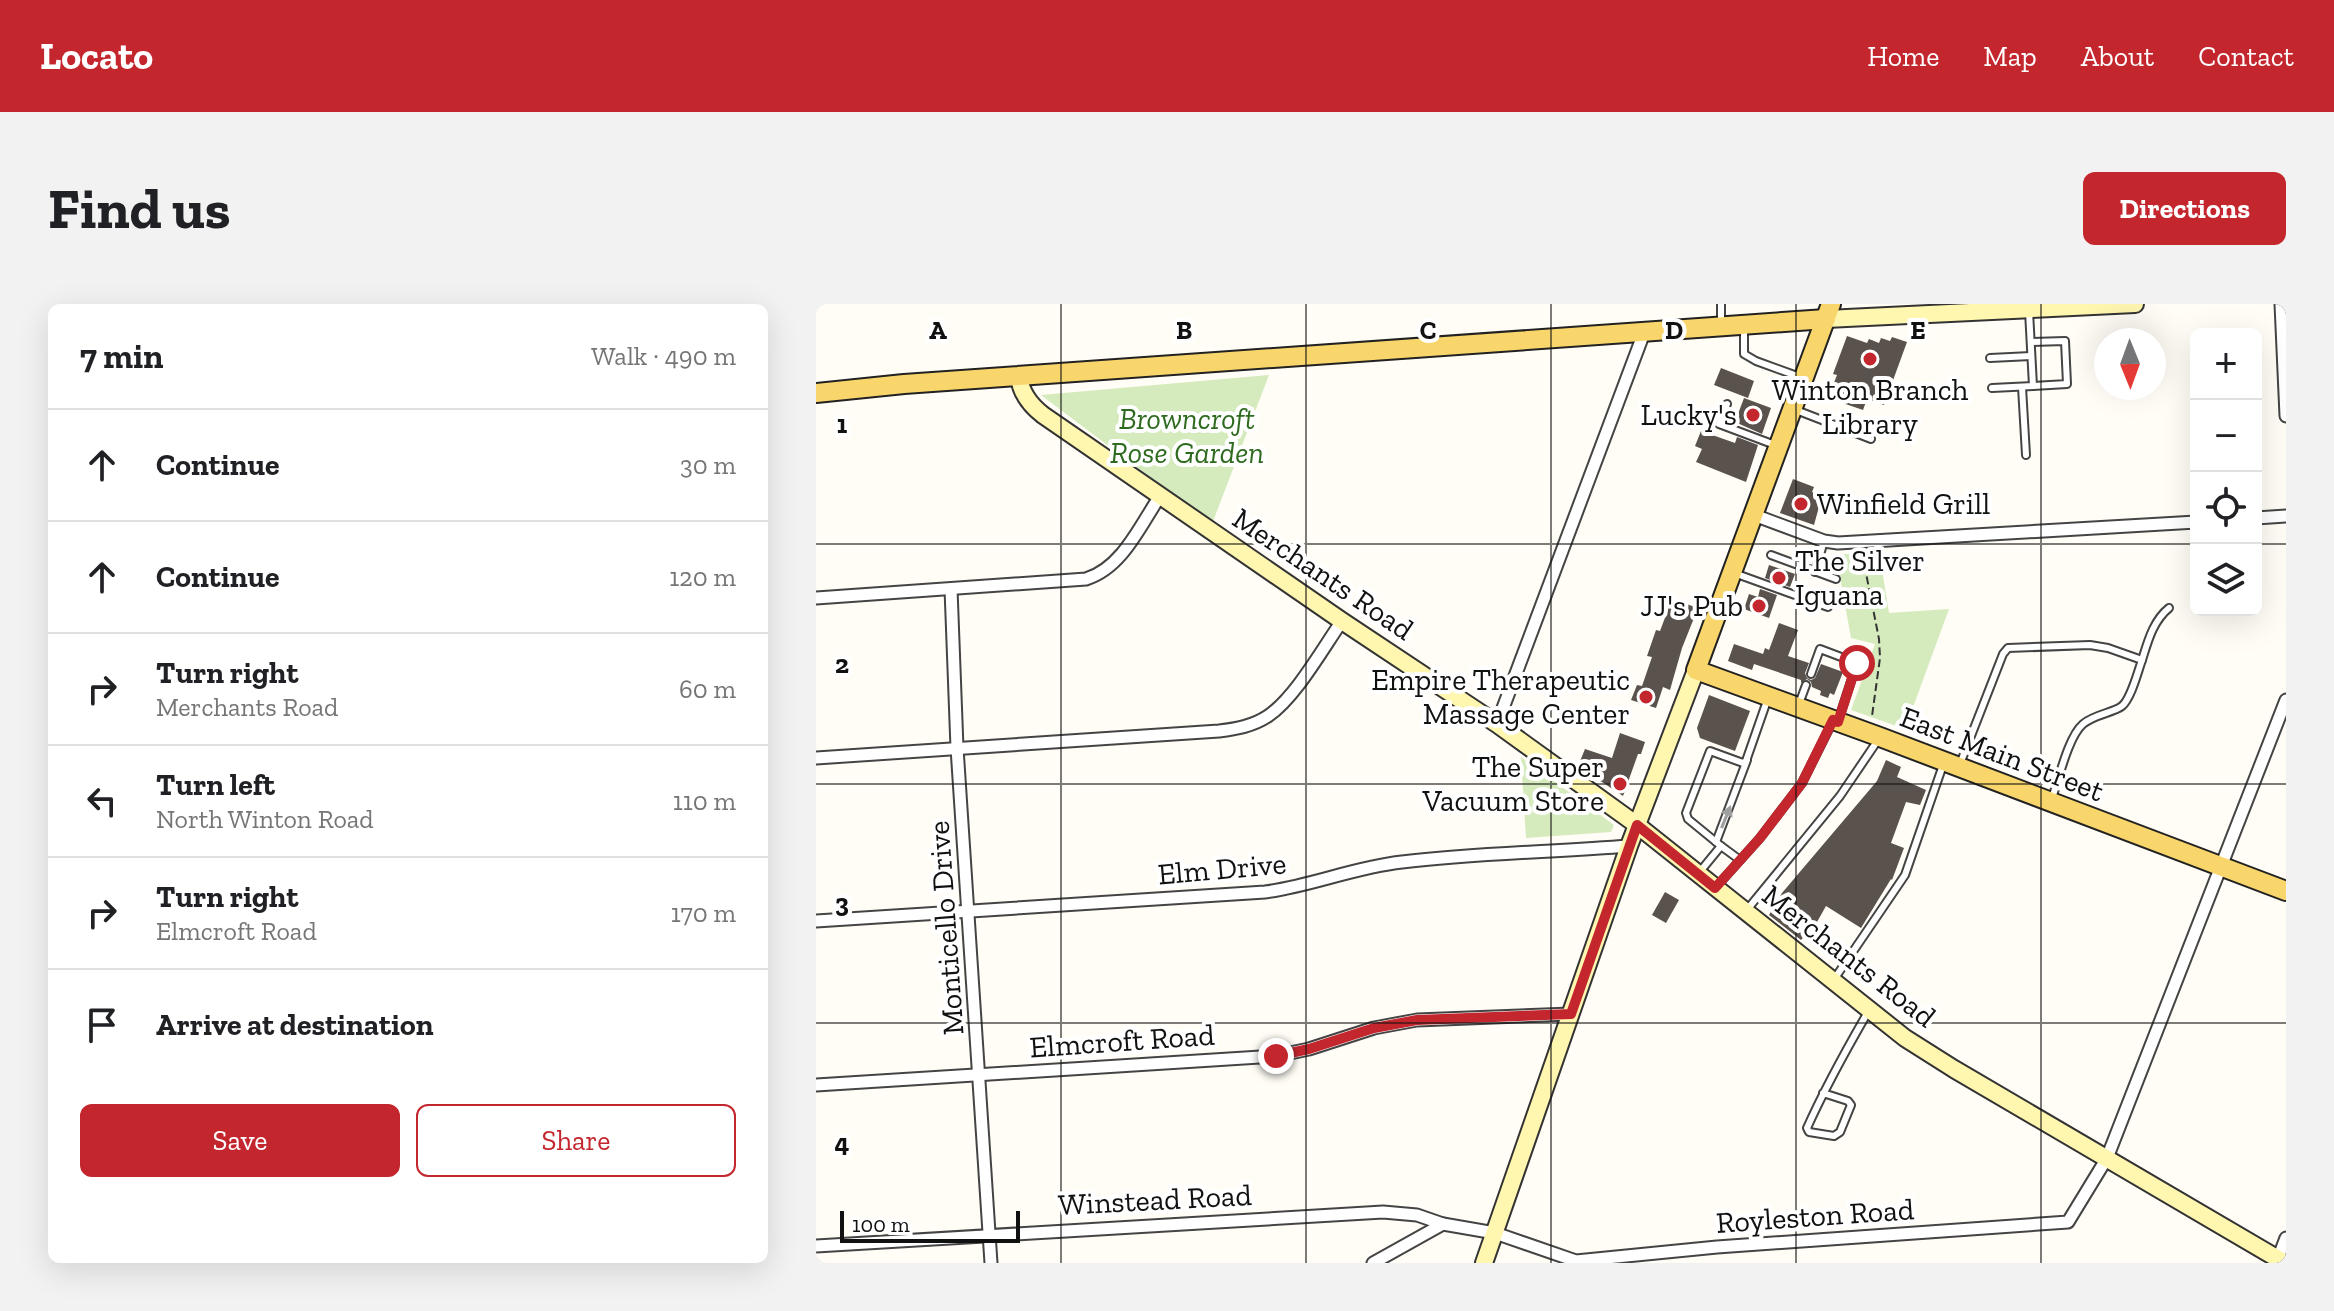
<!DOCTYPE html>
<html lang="en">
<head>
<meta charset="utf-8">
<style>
	:root { --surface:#fff; --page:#f2f2f2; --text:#202124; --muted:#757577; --line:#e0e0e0; --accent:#c4262e }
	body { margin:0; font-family:"Zilla Slab",serif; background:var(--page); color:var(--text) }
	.controls { position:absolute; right:24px; top:24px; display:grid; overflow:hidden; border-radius:12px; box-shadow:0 8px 32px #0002 }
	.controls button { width:72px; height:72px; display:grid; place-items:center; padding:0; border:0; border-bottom:2px solid var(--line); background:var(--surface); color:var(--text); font:40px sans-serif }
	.compass { position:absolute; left:1278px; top:24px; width:72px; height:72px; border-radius:50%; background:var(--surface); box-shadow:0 8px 32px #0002; rotate:179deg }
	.scale { position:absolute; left:24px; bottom:20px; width:180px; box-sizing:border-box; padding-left:8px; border:4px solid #111; border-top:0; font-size:22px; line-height:28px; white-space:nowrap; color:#111; -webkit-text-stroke:6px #fff; paint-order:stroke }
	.stop { position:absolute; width:24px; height:24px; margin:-18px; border:6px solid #c4262e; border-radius:50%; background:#fff }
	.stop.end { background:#c4262e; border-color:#fff; box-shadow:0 2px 8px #0008 }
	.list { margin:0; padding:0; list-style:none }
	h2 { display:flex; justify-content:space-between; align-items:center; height:104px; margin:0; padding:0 32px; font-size:34px }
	h2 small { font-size:26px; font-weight:400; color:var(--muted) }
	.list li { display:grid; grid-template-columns:52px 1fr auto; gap:24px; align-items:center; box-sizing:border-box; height:112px; padding:0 32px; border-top:2px solid var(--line) }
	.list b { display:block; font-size:30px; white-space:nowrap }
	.list p { margin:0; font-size:26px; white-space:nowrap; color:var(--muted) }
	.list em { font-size:26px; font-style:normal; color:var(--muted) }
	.actions { display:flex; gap:16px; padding:24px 32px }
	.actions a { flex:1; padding:18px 0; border:2px solid var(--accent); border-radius:12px; text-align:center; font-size:28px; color:var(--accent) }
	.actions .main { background:var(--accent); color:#fff }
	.icon { flex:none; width:44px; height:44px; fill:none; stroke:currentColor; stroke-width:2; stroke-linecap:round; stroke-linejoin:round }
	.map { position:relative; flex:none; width:1470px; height:959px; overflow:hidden; border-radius:12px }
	header { display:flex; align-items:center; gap:48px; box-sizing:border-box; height:112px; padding:0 40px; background:var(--accent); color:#fff }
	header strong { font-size:38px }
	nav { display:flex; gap:44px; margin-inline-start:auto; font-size:28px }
	.intro { display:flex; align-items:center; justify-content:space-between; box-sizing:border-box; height:192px; padding:0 48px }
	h1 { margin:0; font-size:56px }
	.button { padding:20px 36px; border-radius:12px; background:var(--accent); color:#fff; font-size:28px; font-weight:700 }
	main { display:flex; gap:48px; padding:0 48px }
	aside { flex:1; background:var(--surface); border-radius:12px; box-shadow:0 8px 32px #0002 }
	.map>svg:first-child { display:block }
	.green { fill:#d5ebbd }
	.building { fill:#5a524d }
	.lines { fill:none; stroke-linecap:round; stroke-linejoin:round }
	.lane-casing { stroke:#444; stroke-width:10 }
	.street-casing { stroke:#444; stroke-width:15 }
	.secondary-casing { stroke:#333; stroke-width:20 }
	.primary-casing { stroke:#222; stroke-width:22 }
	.path { stroke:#333; stroke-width:2; stroke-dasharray:8 4; stroke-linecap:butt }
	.lane { stroke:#fff; stroke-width:6 }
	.street { stroke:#fff; stroke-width:11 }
	.secondary { stroke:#fff6b0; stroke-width:16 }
	.primary { stroke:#f9d66b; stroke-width:18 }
	.oneway { fill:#a0a0a0 }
	.route { stroke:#c4262e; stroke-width:10 }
	.grid { fill:none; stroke:#111; stroke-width:2; stroke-opacity:0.55 }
	.poi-dot { fill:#c4262e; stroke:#fff; stroke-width:3 }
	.labels { text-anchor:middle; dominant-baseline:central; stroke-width:8; stroke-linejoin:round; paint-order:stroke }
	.poi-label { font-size:30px; fill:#111; stroke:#fff; text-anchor:end }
	.park-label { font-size:30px; font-style:italic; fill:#2f6b1f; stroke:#fff }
	.street-label { font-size:30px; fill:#111; stroke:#fff }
	.grid-label { font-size:26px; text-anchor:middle; font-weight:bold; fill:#111; stroke:#fff; stroke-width:8; stroke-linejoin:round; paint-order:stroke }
</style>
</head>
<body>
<header>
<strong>Locato</strong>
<nav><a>Home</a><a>Map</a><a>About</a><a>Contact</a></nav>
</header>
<div class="intro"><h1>Find us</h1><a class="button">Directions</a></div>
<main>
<aside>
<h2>7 min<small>Walk · 490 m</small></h2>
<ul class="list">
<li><svg class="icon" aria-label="ahead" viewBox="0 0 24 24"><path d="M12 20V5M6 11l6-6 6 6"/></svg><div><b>Continue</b></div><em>30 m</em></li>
<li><svg class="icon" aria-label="ahead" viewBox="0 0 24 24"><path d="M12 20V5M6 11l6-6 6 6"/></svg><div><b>Continue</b></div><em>120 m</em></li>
<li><svg class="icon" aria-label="right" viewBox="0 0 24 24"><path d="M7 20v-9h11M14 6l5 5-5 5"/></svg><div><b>Turn right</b><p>Merchants Road</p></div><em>60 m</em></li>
<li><svg class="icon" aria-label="left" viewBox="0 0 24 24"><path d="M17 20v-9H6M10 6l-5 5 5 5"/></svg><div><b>Turn left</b><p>North Winton Road</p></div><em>110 m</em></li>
<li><svg class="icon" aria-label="right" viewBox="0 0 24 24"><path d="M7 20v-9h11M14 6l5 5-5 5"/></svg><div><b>Turn right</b><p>Elmcroft Road</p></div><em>170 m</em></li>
<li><svg class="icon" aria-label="arrive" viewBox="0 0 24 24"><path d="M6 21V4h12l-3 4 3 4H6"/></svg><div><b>Arrive at destination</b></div></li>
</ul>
<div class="actions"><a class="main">Save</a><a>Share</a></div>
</aside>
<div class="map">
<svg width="1470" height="959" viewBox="0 0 1470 959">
	<rect width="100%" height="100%" fill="#fffdf5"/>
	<g class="green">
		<path d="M453,71L396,220L225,91Z"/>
		<path d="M1063,247L1073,309L1133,305L1089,425L1035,406L1059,340L1035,334L1020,251Z"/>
		<path d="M705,453L798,521L795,528L710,534Z"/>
	</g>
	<g class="building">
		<path d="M1031,32L1051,39L1053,35L1063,39L1065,34L1074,37L1076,33L1091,38L1068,101L1051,95L1047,106L1012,94L1021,71L1017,70Z"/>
		<path d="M905,64L938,77L932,94L898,81Z"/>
		<path d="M928,94L955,104L946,130L919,118Z"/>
		<path d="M885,127L919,139L921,133L942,141L930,178L880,158L886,145L879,142Z"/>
		<path d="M977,175L998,183L996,188L1006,192L998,221L964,209Z"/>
		<path d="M953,261L979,270L974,283L949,274Z"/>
		<path d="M944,285L961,291L953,314L928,305L933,290L942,293Z"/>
		<path d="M856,295L882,304L866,344L854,386L847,383L840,404L815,396L821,381L826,382L836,353L831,352L840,326L844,327Z"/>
		<path d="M963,319L982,326L972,352L993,359L989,369L991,374L995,376L999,374L1005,360L1027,368L1018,391L1014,389L1012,394L1004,391L1005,387L996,383L995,378L991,375L985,379V376L938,360L936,366L912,357L918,340L947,350L949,344L953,346Z"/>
		<path d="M893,391L934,407L919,447L884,434L881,424Z"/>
		<path d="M804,429L829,438L825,450H822L807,492L762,462L769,445L796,454Z"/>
		<path d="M1070,456L1085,463L1081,473L1110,486L1104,501L1090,498L1075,539L1088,544L1076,576L1075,575L1045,624L1010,602L1001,618L985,636L953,611L966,589L1061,477Z"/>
		<path d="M849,588L863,596L850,619L836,611Z"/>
	</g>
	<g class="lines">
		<g class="lane-casing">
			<g id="lane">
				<path d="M905,0V18"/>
				<path d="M928,22V50L940,57L984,73"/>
				<path d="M1215,38L1249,37L1251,80L1217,82"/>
				<path d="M1174,54L1215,52"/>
				<path d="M1206,83L1210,151"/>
				<path d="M1176,84L1217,82L1213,7"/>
				<path d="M911,100L903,120L959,141"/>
				<path d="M980,106L1055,135"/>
				<path d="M955,251L1020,275"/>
				<path d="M999,268L1008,237"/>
				<path d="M918,269L1012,303"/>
				<path d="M1326,356C1332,337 1337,317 1353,304"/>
				<path d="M995,370L1004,345L1041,359L1023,414"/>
				<path d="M983,400L990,381"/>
				<path d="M1144,460L1187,350L1192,344L1274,341L1292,344L1326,356C1322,367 1315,395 1306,402C1297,409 1279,410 1267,420C1252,433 1243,475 1236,494"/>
				<path d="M900,538L931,456"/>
				<path d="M905,542L872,515L870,509L894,447L927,459L930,457L952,394"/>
				<path d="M882,570L905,542L924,556"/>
				<path d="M901,582L944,534L986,479L1016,419"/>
				<path d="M930,607L1024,492L1062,436"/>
				<path d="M1019,674L1089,571L1127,461"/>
				<path d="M1007,789L1032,797L1035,801L1024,828L1018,832L993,828L991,824C1009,784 1030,746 1052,708"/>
			</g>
		</g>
		<g class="street-casing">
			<g id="street">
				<path d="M1465,0L1470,112"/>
				<path d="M938,211L1008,237L1022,239L1380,218"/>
				<path d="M1440,214L1470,212"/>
				<path d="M135,285L141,444L175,959"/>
				<path d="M0,294L270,275C306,264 324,222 344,192"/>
				<path d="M681,420L829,26"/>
				<path d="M0,454L403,427C420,425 437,422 452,412C479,394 507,344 526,317"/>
				<path d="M0,617L449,588C495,582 539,563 586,558C661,549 738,548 813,542"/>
				<path d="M0,781L460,752L493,745L558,724L601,716L755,710"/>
				<path d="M0,942L567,908L601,911L627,920L679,929L760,957L901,943L1252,918L1291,854L1470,396"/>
				<path d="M1462,955L1470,934"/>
				<path d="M557,959L627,920"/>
			</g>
		</g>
		<g class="secondary-casing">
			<g id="secondary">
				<path d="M1010,15L1319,0"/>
				<path d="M203,73C205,89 214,101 227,111L526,317L681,420L821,521L1089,734L1138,765L1469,959"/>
				<path d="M668,959L813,542L880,366"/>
			</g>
		</g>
		<g class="primary-casing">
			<g id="primary">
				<path d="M1015,0L880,366L1064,433L1470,587"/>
				<path d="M0,89L88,80L1010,15"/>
			</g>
		</g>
		<path class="path" d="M1046,249L1063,335L1064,354L1056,412"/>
		<use href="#lane" class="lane"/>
		<use href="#street" class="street"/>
		<use href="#secondary" class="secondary"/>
		<use href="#primary" class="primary"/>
	</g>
	<defs><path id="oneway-solid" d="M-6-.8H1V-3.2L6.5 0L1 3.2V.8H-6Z" transform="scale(2)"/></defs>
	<use class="oneway" href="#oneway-solid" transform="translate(910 513) rotate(-68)"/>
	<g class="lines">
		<path class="route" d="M460,752L493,745L558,724L601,716L755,710L821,521L899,584L944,534L986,479L1017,416L1022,418L1041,359"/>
	</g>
	<path class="grid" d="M245,0V959M490,0V959M735,0V959M980,0V959M1225,0V959M0,240H1380M1440,240H1470M0,480H1470M0,719H1470"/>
	<g class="poi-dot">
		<circle cx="1054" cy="55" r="8"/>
		<circle cx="937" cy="111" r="8"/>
		<circle cx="985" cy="200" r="8"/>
		<circle cx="963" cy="274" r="8"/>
		<circle cx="943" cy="302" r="8"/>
		<circle cx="830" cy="393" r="8"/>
		<circle cx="804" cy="480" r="8"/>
	</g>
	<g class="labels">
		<g class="poi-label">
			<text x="1054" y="86" text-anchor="middle">Winton Branch<tspan x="1054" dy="34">Library</tspan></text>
			<text x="921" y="111">Lucky's</text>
			<text x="1001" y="200" text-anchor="start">Winfield Grill</text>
			<text x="979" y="257" text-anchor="start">The Silver<tspan x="979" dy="34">Iguana</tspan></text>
			<text x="927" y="302">JJ's Pub</text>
			<text x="814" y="376">Empire Therapeutic<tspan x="814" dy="34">Massage Center</tspan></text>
			<text x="788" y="463">The Super<tspan x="788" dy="34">Vacuum Store</tspan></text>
		</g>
		<g class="park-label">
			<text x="371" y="115">Browncroft<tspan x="371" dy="34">Rose Garden</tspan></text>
		</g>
		<g class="street-label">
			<text transform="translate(507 270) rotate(34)">Merchants Road</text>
			<text transform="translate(1186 450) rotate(21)">East Main Street</text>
			<text transform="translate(406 565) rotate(-5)">Elm Drive</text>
			<text transform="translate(130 624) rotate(-94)">Monticello Drive</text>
			<text transform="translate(1033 652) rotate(38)">Merchants Road</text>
			<text transform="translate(306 737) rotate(-4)">Elmcroft Road</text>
			<text transform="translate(339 896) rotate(-3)">Winstead Road</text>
			<text transform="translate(999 912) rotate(-4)">Royleston Road</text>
		</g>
	</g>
	<g class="grid-label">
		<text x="122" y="35">A</text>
		<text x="368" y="35">B</text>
		<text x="612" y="35">C</text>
		<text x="858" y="35">D</text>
		<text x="1102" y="35">E</text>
		<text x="26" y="129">1</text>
		<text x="26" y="369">2</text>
		<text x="26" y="608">3</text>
		<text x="26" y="848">4</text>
	</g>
</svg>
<div class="controls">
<button>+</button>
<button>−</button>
<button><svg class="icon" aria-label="locate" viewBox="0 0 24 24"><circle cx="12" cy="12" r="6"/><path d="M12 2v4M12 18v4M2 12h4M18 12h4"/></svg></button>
<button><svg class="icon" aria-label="layers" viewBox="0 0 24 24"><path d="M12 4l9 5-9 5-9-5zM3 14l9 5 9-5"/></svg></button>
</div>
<svg class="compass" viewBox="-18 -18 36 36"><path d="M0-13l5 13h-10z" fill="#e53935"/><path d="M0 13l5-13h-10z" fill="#757577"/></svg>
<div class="scale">100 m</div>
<div class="stop" style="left:1041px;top:359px"></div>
<div class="stop end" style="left:460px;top:752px"></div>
</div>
</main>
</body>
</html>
